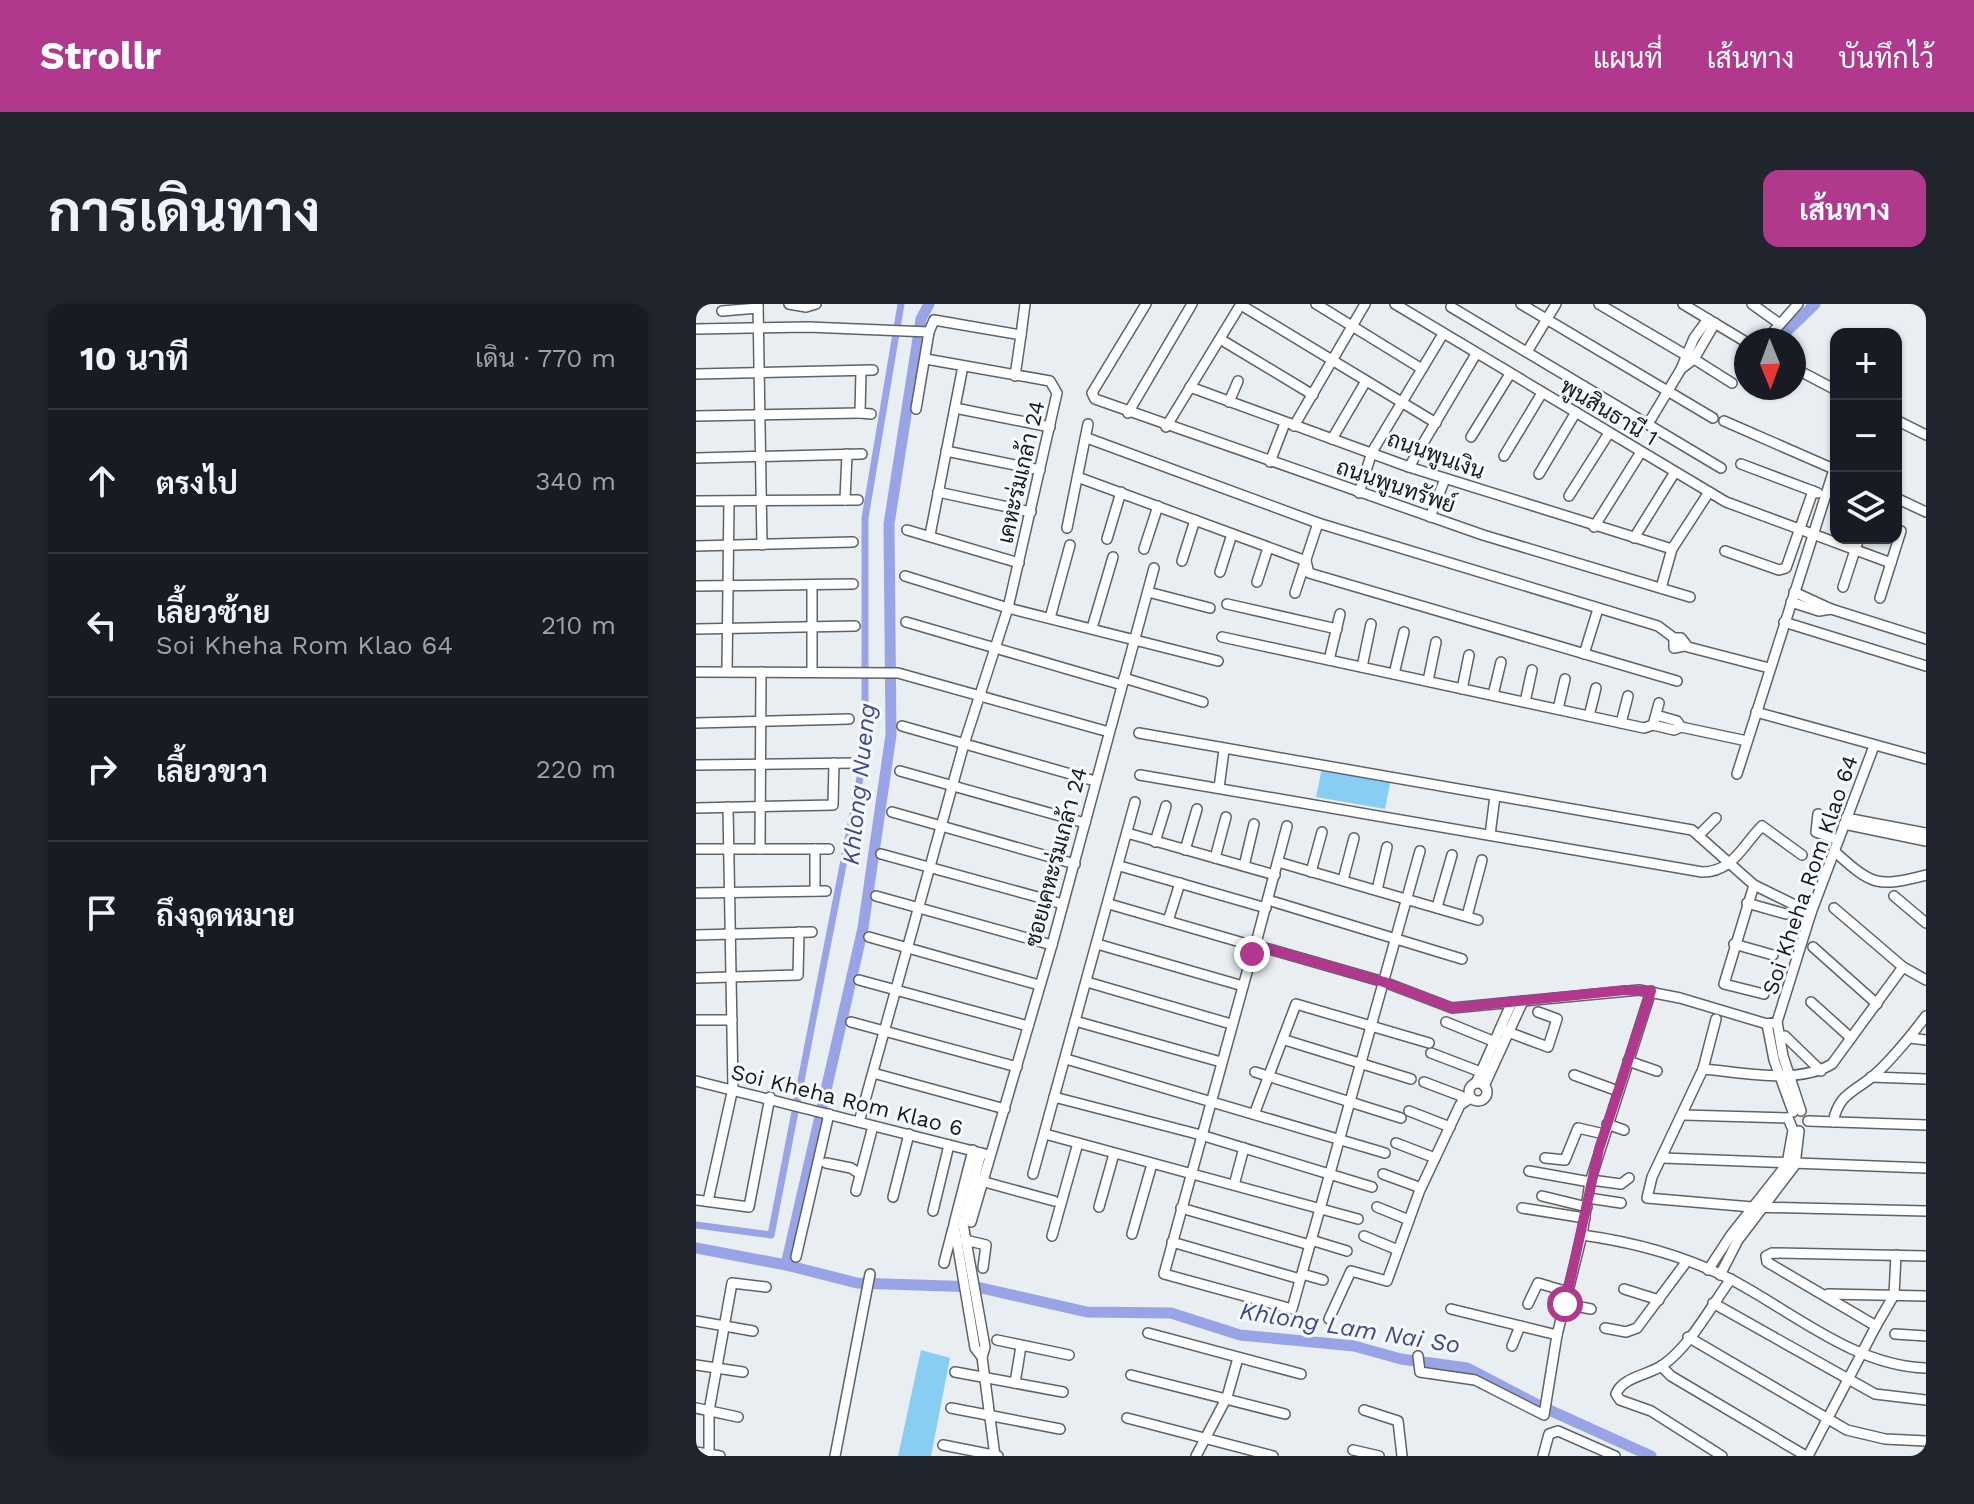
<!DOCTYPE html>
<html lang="th">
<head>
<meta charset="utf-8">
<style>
	:root { --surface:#171b24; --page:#20242c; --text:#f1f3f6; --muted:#9ea1a6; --line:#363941; --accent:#b0388d }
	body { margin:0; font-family:"Work Sans",Sarabun,sans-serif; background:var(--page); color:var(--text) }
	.controls { position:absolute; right:24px; top:24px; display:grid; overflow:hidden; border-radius:16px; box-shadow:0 2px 6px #0004 }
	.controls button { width:72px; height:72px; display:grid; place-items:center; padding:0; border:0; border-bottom:2px solid var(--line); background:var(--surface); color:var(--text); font:40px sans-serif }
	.compass { position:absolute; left:1038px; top:24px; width:72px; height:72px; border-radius:50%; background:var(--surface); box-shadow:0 2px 6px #0004; rotate:179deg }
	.stop { position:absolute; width:24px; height:24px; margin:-18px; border:6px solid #b0388d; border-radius:50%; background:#fff }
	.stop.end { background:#b0388d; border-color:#fff; box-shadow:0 2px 8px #0008 }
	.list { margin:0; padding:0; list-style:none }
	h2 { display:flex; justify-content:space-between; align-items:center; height:104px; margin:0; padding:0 32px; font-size:34px }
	h2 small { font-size:26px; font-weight:400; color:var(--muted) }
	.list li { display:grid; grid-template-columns:52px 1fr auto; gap:24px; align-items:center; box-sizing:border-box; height:144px; padding:0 32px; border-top:2px solid var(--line) }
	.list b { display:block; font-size:30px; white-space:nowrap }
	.list p { margin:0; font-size:26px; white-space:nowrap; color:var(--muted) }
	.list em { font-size:26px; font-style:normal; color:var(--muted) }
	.icon { flex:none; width:44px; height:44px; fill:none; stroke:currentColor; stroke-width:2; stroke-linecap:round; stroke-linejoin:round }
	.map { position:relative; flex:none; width:1230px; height:1152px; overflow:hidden; border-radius:16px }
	header { display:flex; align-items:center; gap:48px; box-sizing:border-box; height:112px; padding:0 40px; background:var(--accent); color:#fff }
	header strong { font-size:38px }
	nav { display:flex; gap:44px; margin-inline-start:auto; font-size:28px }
	.intro { display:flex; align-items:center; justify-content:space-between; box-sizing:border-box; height:192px; padding:0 48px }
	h1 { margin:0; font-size:56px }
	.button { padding:20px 36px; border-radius:16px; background:var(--accent); color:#fff; font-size:28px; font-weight:700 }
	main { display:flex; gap:48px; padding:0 48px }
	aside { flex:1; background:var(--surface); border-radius:16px; box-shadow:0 2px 6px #0004 }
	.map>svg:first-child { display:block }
	.green { fill:#88cef3 }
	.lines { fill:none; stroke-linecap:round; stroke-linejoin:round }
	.canal { stroke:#99a4e7; stroke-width:7 }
	.river { stroke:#99a4e7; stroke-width:11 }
	.minor-casing { stroke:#5d6366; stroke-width:12 }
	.minor { stroke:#fff; stroke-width:9 }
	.route { stroke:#b0388d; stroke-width:10 }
	.labels { text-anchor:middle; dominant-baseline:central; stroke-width:6; stroke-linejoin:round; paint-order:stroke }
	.street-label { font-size:22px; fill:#17191a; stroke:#f5fbff }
	.water-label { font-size:24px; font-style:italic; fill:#404695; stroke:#f5fbff }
</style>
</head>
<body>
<header>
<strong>Strollr</strong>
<nav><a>แผนที่</a><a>เส้นทาง</a><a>บันทึกไว้</a></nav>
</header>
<div class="intro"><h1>การเดินทาง</h1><a class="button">เส้นทาง</a></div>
<main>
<aside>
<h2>10 นาที<small>เดิน · 770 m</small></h2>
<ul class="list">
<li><svg class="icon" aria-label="ahead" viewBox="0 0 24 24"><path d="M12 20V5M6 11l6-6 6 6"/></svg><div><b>ตรงไป</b></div><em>340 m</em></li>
<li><svg class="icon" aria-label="left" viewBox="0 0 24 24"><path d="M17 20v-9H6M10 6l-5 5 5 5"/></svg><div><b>เลี้ยวซ้าย</b><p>Soi Kheha Rom Klao 64</p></div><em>210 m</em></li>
<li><svg class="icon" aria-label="right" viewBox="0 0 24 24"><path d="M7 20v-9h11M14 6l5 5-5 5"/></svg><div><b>เลี้ยวขวา</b></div><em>220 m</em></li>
<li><svg class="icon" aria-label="arrive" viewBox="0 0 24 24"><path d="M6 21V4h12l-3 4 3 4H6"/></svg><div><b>ถึงจุดหมาย</b></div></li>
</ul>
</aside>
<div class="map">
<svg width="1230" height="1152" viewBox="0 0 1230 1152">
	<rect width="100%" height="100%" fill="#e8eef2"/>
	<g class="green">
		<path d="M626,464L695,475L689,505L620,493Z"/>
		<path d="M225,1046L254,1054L235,1152H202Z"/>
	</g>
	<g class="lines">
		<path class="canal" d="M0,921L75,931L169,448V214L205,0"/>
		<g class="river">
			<path d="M1090,28L1119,0"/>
			<path d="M0,944L90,961L161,979L281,983L391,1008L475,1009L544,1031L658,1042L705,1055L771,1064L840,1100L955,1152"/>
			<path d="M90,961L167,624L195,431L193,220L225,15L233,0"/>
		</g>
		<g class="minor-casing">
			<g id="minor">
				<path d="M62,0L66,241"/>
				<path d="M93,0L110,3L120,0"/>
				<path d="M450,0L396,89L399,95L787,231L994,293"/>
				<path d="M620,0L726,65"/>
				<path d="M699,0L1030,198L1195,259"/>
				<path d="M825,0L1017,114"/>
				<path d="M903,0L988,50"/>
				<path d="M987,0L1050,38"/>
				<path d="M1056,0L1084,20"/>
				<path d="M545,1L740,119"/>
				<path d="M755,3L1025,164"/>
				<path d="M26,7L62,4"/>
				<path d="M0,25L112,23L233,28"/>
				<path d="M325,31L329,0"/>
				<path d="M524,35L617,91"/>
				<path d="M1070,36L1102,0"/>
				<path d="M831,48L860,0"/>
				<path d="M998,55L1036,79"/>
				<path d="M1098,64L1140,86"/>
				<path d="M985,65L998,55L1019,19"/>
				<path d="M165,67L164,109L175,110"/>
				<path d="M0,70L177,66"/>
				<path d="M494,83L713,163L976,245"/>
				<path d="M533,98L542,77"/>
				<path d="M259,104L354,123"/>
				<path d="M220,105L233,28L238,16L325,31L319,72"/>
				<path d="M432,109L496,0"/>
				<path d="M0,112L164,109"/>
				<path d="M1200,116L1230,131"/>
				<path d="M1028,117L1140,166"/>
				<path d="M952,120L985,65L998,34L1012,15"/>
				<path d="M598,122L669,0"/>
				<path d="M470,123L545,0"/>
				<path d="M775,133L814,70"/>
				<path d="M391,134L622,219L962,322L978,334H985L992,343L1073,364"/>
				<path d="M636,135L670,77"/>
				<path d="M250,147L344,166"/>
				<path d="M808,152L846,89"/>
				<path d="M0,154L166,150"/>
				<path d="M574,158L589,119"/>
				<path d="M1045,160L1122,189"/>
				<path d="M713,163L780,50"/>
				<path d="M843,170L880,108"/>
				<path d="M384,174L610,257L613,269L981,377"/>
				<path d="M242,188L335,208"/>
				<path d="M663,189L676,148L747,30"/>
				<path d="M873,192L913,129"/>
				<path d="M1200,194L1230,208"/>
				<path d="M149,196L151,150"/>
				<path d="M0,197L162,196"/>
				<path d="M734,213L749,175"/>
				<path d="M898,223L945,148"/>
				<path d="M371,224L392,120"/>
				<path d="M211,226L323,259"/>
				<path d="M234,231L267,62"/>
				<path d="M938,234L979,168"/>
				<path d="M411,235L425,188"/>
				<path d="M0,242L157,238"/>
				<path d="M448,245L462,202"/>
				<path d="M1029,247L1083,266L1090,264L1117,187"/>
				<path d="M486,257L499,216"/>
				<path d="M524,268L536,230"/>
				<path d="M209,272L312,304L522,357"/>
				<path d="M561,278L572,244"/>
				<path d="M116,281V368"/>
				<path d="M0,282L157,280"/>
				<path d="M1147,283L1163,234"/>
				<path d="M965,284L976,245L1013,188"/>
				<path d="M452,288L514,304"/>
				<path d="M1098,288L1135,305L1230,335"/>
				<path d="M599,289L622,219"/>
				<path d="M1184,294L1205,227"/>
				<path d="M1095,298L1123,307L1135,305"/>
				<path d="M531,300L641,325"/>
				<path d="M354,314L374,241"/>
				<path d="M210,318L426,381"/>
				<path d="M1088,318L1230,362"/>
				<path d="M396,324L417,253"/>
				<path d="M0,325L159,322"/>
				<path d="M526,333L948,424L957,421L963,399"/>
				<path d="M978,334V344L988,342"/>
				<path d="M888,350L902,305"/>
				<path d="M633,356L644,310"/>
				<path d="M666,363L675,320"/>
				<path d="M31,367L33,197"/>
				<path d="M0,368L202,369L413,428"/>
				<path d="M698,370L708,328"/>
				<path d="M428,374L507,398"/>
				<path d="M732,377L740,338"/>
				<path d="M766,385L773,351"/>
				<path d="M797,391L805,358"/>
				<path d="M829,398L836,366"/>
				<path d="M862,405L869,375"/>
				<path d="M1060,408L1230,455"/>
				<path d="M960,411L981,417L985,423"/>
				<path d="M893,412L900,384"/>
				<path d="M0,419L153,415"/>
				<path d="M925,419L932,392"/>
				<path d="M957,421L978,426L985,423L1051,437"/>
				<path d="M206,422L399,477"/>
				<path d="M443,429L996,526L1058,581L1115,609"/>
				<path d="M0,461L159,459"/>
				<path d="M204,467L389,519"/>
				<path d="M1041,470L1140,159"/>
				<path d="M444,471L1006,568C1037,568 1046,542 1066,522L1106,551"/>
				<path d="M523,484L528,446"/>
				<path d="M0,504L137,501L138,459"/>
				<path d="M196,508L379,560"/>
				<path d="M1122,510L1120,528L1142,536"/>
				<path d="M1150,514L1230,529"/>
				<path d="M1148,520L1230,537"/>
				<path d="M431,529L579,571"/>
				<path d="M1004,530L1020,514"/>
				<path d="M794,531L799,492"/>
				<path d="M459,538L470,502"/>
				<path d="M0,545H133"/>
				<path d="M64,545L65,368"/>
				<path d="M119,545V587"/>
				<path d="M489,546L501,505"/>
				<path d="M1138,547C1176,581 1180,584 1230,571"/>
				<path d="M185,550L367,600"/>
				<path d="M519,554L530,513"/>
				<path d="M582,558L782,616"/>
				<path d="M424,562L570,604"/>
				<path d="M548,562L558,520"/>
				<path d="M615,568L626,528"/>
				<path d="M647,576L658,534"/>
				<path d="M1058,581L1028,680L1068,690"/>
				<path d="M681,586L691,543"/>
				<path d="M0,589L130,587"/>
				<path d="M180,592L356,641"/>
				<path d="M1198,592L1230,619"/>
				<path d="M572,596L766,655"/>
				<path d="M1051,599L1090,610"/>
				<path d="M413,600L551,640"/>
				<path d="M741,603L756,551"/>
				<path d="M1138,604L1207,663L1230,676"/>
				<path d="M771,612L786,556"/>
				<path d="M472,617L484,579"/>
				<path d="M0,631L116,628"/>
				<path d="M173,633L343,681"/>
				<path d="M561,635L591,522"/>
				<path d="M401,640L547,682"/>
				<path d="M1038,640L1077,651"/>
				<path d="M566,643L688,678L756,704L943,686L984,694L1071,720L1081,718L1115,609L1178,442"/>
				<path d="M1117,643L1181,700"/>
				<path d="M556,650L468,970L596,1005L724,547"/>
				<path d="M0,674L102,671L103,628"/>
				<path d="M163,676L332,722"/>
				<path d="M391,678L535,720"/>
				<path d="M1115,698L1155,734"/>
				<path d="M1020,715L1007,765L956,873L951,894L1056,903L1230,907"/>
				<path d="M0,716H36"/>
				<path d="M379,717L525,758"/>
				<path d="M155,718L321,763"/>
				<path d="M750,718L804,740"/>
				<path d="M1081,718L1087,752L1105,807"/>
				<path d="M1071,720L1078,756L1097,808"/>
				<path d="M804,725L852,743L861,715L842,708"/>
				<path d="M1089,732L1125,767"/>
				<path d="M1214,734L1230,736"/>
				<path d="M589,736L715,775"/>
				<path d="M735,749L790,770"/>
				<path d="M370,755L689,849"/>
				<path d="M932,757L961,767"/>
				<path d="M1007,765C1046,768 1101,781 1136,760L1207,663"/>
				<path d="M559,768L705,814"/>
				<path d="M177,769L309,805"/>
				<path d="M878,771L922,787"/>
				<path d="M1175,773L1230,775"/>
				<path d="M0,777L289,850"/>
				<path d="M728,778L765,792L767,799"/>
				<circle cx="782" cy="788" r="9"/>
				<path d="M780,779L816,698"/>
				<path d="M788,782L827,697"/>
				<path d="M358,793L505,831L676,883"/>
				<path d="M713,807L754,823"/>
				<path d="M559,808L600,700L733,739"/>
				<path d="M988,811L1092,814"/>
				<path d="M1112,817L1230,821"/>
				<path d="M163,818L268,440L312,304L361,89L354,77L230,55"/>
				<path d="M1137,818C1143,790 1156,789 1176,773C1196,756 1214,733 1230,712"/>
				<path d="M911,820L928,826"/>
				<path d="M349,830L662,915"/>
				<path d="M700,839L739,854"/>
				<path d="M277,846L258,920L279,1044L286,1053"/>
				<path d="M285,849L267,920L289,1043L286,1053L299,1152"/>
				<path d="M849,854L869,856L882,824L908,830"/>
				<path d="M967,854L1230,864"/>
				<path d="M130,859L155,864L164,870"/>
				<path d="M833,867L894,878"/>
				<path d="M337,870L439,498"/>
				<path d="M687,870L725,884L764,801L775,794"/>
				<path d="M895,876L925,880L933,874"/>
				<path d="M285,877L358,897"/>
				<path d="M538,881L548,844"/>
				<path d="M160,887L177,822"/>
				<path d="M846,892L891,903"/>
				<path d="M197,893L213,830"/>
				<path d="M892,894L925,899"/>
				<path d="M0,896L53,903L74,793"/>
				<path d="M12,897L37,784L32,503"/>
				<path d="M403,903L418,850"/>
				<path d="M681,903L713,916"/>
				<path d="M485,904L614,941"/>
				<path d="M826,904L889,914"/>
				<path d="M237,907L253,841"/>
				<path d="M275,918L356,641L458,264"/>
				<path d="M436,930L456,860"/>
				<path d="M886,931C937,938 992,953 1038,977C1098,1009 1159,1062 1230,1064"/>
				<path d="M356,932L382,839"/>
				<path d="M668,932L702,946"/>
				<path d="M269,936L290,941L287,964"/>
				<path d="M615,936L651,947"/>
				<path d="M476,938L604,975"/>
				<path d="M100,953L133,810"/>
				<path d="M248,959L257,924"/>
				<path d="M1012,966L1035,931L1091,860L1097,826L1092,814"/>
				<path d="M606,970L627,976"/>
				<path d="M1024,971L1042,936L1099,861L1103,827"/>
				<path d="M928,985L963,996"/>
				<path d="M1132,990L1230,992"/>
				<path d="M1017,999L1179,1090L1230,1096"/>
				<path d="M832,1000L842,979L872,988"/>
				<path d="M869,1000L895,1005"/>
				<path d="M755,1005L861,1031"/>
				<path d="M633,1015L655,967L691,977L725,883"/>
				<path d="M0,1017L57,1027"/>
				<path d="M1180,1022L1198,991L1200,951"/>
				<path d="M909,1024L930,1028L941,1024L991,957"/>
				<path d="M452,1029L605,1070"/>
				<path d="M1199,1030L1230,1032"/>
				<path d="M992,1033L1151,1126L1189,1135L1230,1137"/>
				<path d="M301,1036L373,1051"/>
				<path d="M816,1042L824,1022"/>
				<path d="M722,1052L724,1068L779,1076L848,1111L861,1031L886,931L894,878L955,687"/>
				<path d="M0,1061L47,1068"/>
				<path d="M965,1062L975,1072L1110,1152"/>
				<path d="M259,1068L367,1088"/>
				<path d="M435,1071L589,1110"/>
				<path d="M319,1079L325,1042"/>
				<path d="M0,1104L42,1113"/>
				<path d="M255,1104L364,1125"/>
				<path d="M668,1106L702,1117L706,1152"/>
				<path d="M431,1114L577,1152"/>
				<path d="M247,1141L302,1152"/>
				<path d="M657,1146L683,1152"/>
				<path d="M0,1148L24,1152"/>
				<path d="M13,1152V1107L36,979L70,983"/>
				<path d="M139,1152L174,970"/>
				<path d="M500,1152L531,1093L542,1054"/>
				<path d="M847,1152L853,1130L862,1127L919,1152"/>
				<path d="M1026,1152L955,1107L924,1096L920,1090C926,1073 953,1071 967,1061C995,1041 1015,1002 1035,975"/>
				<path d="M1112,1152L1180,1022L1071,958L1070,952L1076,949L1230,952"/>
			</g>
		</g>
		<use href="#minor" class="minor"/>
	</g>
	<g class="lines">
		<path class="route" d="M556,650L566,643L688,678L756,704L929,686L955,687L903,845L869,1000"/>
	</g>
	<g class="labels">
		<g class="street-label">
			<text transform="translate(913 108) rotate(31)">พูนสินธานี 1</text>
			<text transform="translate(740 151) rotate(20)">ถนนพูนเงิน</text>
			<text transform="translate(325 168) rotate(-77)">เคหะร่มเกล้า 24</text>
			<text transform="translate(700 182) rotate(19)">ถนนพูนทรัพย์</text>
			<text transform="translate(360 553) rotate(-75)">ซอยเคหะร่มเกล้า 24</text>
			<text transform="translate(1114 571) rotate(-71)">Soi Kheha Rom Klao 64</text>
			<text transform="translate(151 796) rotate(14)">Soi Kheha Rom Klao 6</text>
		</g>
		<g class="water-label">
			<text transform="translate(163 480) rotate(-84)">Khlong Nueng</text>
			<text transform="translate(654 1024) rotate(9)">Khlong Lam Nai So</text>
		</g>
	</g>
</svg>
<div class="controls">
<button>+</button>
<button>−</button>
<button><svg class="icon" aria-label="layers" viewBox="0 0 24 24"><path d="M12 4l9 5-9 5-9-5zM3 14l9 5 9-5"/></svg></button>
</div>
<svg class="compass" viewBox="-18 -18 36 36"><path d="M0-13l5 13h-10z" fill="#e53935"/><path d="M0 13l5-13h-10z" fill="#9ea1a6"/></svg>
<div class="stop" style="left:869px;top:1000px"></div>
<div class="stop end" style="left:556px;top:650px"></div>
</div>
</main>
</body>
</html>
